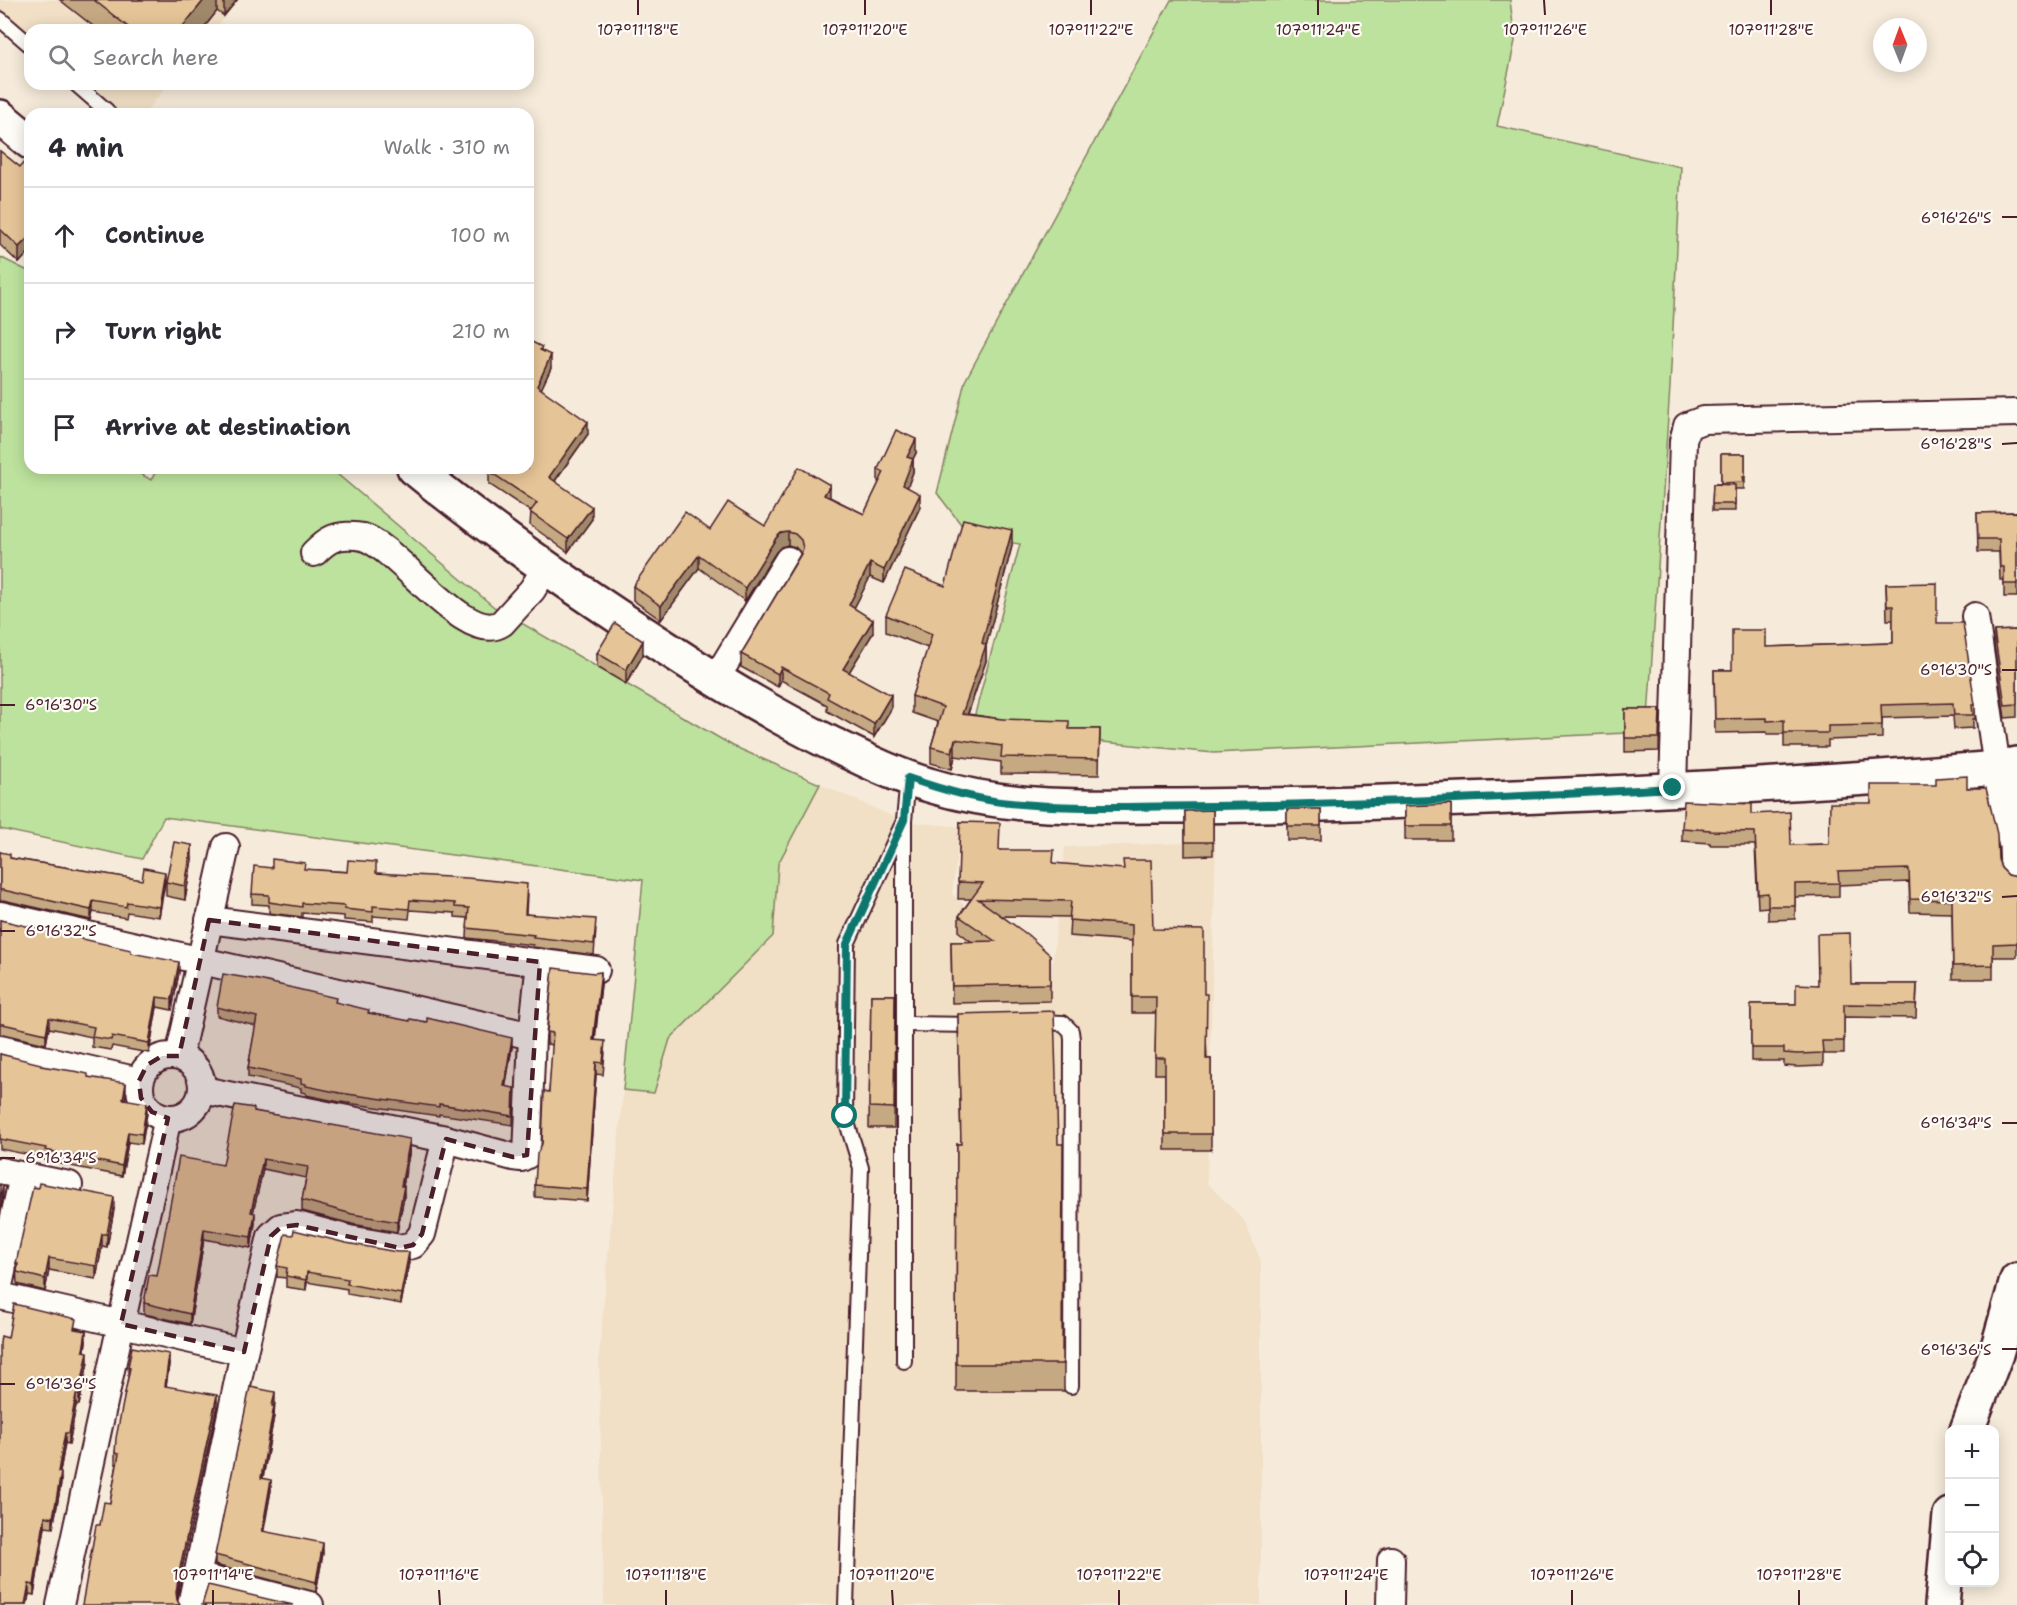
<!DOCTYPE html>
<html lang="en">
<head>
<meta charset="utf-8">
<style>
	:root { --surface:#fff; --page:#f7f7f7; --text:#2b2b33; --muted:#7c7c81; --line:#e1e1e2 }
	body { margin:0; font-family:"Shantell Sans",sans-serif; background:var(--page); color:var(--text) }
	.controls { position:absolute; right:18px; bottom:18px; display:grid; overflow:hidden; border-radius:12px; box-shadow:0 3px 15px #0003 }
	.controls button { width:54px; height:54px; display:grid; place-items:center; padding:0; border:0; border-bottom:2px solid var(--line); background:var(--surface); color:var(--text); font:30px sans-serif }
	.compass { position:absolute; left:1873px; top:18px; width:54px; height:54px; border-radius:50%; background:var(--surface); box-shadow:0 3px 15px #0003; rotate:359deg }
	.stop { position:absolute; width:18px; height:18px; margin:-14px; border:4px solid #0f766e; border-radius:50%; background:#fff }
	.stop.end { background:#0f766e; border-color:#fff; box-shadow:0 2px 6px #0008 }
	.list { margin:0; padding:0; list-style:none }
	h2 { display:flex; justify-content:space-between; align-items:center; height:78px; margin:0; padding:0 24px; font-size:26px }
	h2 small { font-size:20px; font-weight:400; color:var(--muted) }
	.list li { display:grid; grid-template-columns:39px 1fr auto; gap:18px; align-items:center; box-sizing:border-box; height:96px; padding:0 24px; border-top:2px solid var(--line) }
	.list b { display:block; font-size:22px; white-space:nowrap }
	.list em { font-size:20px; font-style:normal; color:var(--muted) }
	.icon { flex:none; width:33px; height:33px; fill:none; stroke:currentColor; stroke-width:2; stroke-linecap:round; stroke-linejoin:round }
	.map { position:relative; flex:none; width:2017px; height:1605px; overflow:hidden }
	.search { position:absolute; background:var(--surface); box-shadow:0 3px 15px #0003; left:24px; top:24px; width:510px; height:66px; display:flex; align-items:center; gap:15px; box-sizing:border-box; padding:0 21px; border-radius:18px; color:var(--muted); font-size:22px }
	.panel { position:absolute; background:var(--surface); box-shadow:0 3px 15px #0003; left:24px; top:108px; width:510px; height:366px; border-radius:18px }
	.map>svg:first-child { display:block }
	.built { fill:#f1dfc6 }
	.green { fill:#bde29d; stroke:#848064; stroke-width:1.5 }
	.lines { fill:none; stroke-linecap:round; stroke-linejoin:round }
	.lane-casing { stroke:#4a1f2b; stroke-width:18 }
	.street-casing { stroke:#4a1f2b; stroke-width:30 }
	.secondary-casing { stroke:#4a1f2b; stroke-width:38 }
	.lane { stroke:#fdfcf7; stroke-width:14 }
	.street { stroke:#fdfcf7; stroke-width:26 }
	.secondary { stroke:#fdfcf7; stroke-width:33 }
	.wall { fill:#c5a982; stroke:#4a1f2b; stroke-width:1.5 }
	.shaded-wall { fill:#a0896a; stroke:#4a1f2b; stroke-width:1.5 }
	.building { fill:#e5c497; stroke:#4a1f2b; stroke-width:1.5 }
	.route { stroke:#0f766e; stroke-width:8 }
	.marked { fill:#4a1f2b; fill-opacity:0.2; stroke:#4a1f2b; stroke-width:4.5; stroke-dasharray:12 8; stroke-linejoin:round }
	.ticks { fill:none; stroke:#4a1f2b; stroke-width:2 }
	.ticks-label { font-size:15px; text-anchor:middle; fill:#4a1f2b; stroke:#fdfcf7; stroke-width:4.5; stroke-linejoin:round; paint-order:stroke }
</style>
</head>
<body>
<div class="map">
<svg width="2017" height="1605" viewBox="0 0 2017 1605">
	<rect width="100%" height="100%" fill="#f6ebda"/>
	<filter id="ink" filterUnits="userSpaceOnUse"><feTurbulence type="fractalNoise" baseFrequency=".0167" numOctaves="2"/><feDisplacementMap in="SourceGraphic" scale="12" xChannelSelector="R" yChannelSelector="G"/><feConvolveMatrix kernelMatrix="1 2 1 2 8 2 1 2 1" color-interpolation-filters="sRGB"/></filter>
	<g filter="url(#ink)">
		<g class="built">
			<path d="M0,0H239L214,30H30V43L0,18Z"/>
			<path d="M78,84H169L144,114H114Z"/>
			<path d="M820,784L903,821L960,827L952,894L1050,986L1065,847L1216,842L1207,1183L1244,1220L1261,1261V1605H604L599,1355L623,1090L654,1093L670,1039L773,936L778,864Z"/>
		</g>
		<g class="green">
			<path d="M1171,0H1510L1515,41L1497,126L1681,167L1670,387L1647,732L1214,753L971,729L1020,544L970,536L937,493L965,381Z"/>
			<path d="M0,257L30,272V468H131L151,480L158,468H330L494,607L733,746L820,784L778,864L773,936L670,1039L654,1093L623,1090L643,880L164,817L142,859L0,829Z"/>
		</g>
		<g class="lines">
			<g class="lane-casing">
				<g id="lane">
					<path d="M0,19L30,45"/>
					<path d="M76,84L107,111"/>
					<path d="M1039,1022L1063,1023L1071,1031L1072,1039L1071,1386"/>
					<path d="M905,1024L975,1025"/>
					<path d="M904,1361V821L908,778"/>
					<path d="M846,1605L861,1168L845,1116L847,944L904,821"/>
				</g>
			</g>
			<g class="street-casing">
				<g id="street">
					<path d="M314,553C319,548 325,542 332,539C340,535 354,535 363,537C398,547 467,647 502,623L532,590L546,568"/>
					<path d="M1975,616L1997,768"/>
					<path d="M715,680L788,560"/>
					<path d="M1673,788L1683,441L1687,426L1703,420L2017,413"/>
					<path d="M0,915L532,1036"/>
					<path d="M209,920L596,970"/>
					<path d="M0,1049L139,1081"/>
					<circle cx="171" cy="1087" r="31"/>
					<path d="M179,1056L226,847"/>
					<path d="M203,1090L446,1139L513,1157L521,1158L527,1155L532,1036L540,962"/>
					<path d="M0,1171L69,1185"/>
					<path d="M0,1281L23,1176"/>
					<path d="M0,1296L244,1352"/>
					<path d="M196,1576L310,1605"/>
					<path d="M60,1605L121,1324L168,1118"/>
					<path d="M191,1605L244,1352L271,1236L281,1227L297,1225L349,1239L400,1248L413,1245L422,1234L446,1139"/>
					<path d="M1390,1605L1391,1560"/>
				</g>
			</g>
			<g class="secondary-casing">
				<g id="secondary">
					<path d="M0,117L30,142"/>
					<path d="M414,468C492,532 575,589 660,644C715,680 770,713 828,742C861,758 894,775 929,785C1002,808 1078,807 1154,806C1210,806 1267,805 1323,804C1548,797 1773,787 1997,768L2017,764"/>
					<path d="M1997,768L2016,845L2017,872"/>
					<path d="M1967,1430L1996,1354L2017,1280"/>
					<path d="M1942,1605L1950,1515"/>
				</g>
			</g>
			<use href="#lane" class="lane"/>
			<use href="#street" class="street"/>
			<use href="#secondary" class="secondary"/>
		</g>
		<g class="wall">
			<path d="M60,0H237L224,16L217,11L202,30H98Z"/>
			<path d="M0,151L20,167L30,166V251L19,263L0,245Z"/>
			<path d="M542,351L551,368L541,389L588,434L555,481L592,519L568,552L530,525L531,512L489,484V473L482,468H528Z"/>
			<path d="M916,453L913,459V472L907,488L920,507L884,583L870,577L854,608L873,633L849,672L891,709L874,737L827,711V705L781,680L778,687L741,667V654L801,553L795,547L788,545L781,547L776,552L745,601L699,568L661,620L633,600V586L710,530L765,526L830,497L864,514L879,483L878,482V469Z"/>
			<path d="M1721,454H1745V483H1744V489H1735V511H1712L1713,484H1721Z"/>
			<path d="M2017,512V597H2004V580H2000L1999,552H1978L1977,513Z"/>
			<path d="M1012,546L986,646V661L968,714L1069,729H1100L1099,775L1001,774V762L955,756L952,769L931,763V747L938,722L912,713V696L928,648L886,632V615L945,586Z"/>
			<path d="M1886,584L1937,623L1975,705V719H1973V728L1954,729L1953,716L1882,718V738L1828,740V747H1784V734H1767V732L1715,733L1714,670H1732L1766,647L1893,643V620H1887Z"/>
			<path d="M2017,630V717L2005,718L1994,644V631Z"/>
			<path d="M597,653L643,655L626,684L597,667Z"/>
			<path d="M1625,709H1660L1659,751L1625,752Z"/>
			<path d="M1967,788L1998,859L2001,868L2008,875L2017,877V957H1993V979H1953L1952,913L1910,912L1909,882L1839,885V896L1795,897V919L1768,920V907L1758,908L1755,845H1710V843L1682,841V828L1752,814L1791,845L1829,844L1871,803Z"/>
			<path d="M1451,804V840H1405V806Z"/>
			<rect x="1287" y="809" width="34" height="31"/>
			<path d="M1213,810V855L1185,856V811Z"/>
			<path d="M960,822L1000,850L1053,863L1153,929L1204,994L1207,1059H1211V1150H1165V1074H1155L1156,1013H1132V941L1069,936L1070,917L1002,916L1050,955V1001L952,1003L951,942H972L959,932V916L971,899H958Z"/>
			<path d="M0,852L10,858L142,880L165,882L159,917L127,912L126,918L93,912L91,920L3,900L0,901Z"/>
			<path d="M192,859L185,900L166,896V882Z"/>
			<path d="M272,868L376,873L527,894L526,914L596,929L594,955L533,947V945L467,938L468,918L455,917V913L410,910L409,919L373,916V922L344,920V916L302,913V917L269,913V905L252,904V894Z"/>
			<path d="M0,920L131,953L179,972L172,1010L157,1007L149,1053L112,1046L111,1050L92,1047V1037L49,1028L46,1044L3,1034L0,1035Z"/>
			<path d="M601,984L595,1041L605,1053L603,1075L596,1074L587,1201L535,1197V1185L542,1144L549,1092L553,1045L547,1044V1032Z"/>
			<path d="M1851,984H1917L1916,1018L1844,1017V1054H1823V1066L1798,1067L1784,1066V1061H1751V1004H1796Z"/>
			<path d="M871,995H895L894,1128H869Z"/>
			<path d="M336,1003L369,1013L512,1047L505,1087L514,1088L513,1125L439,1114V1116L340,1102L306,1095V1093L301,1092V1088L248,1077V1068L256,1026L217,1016V1007Z"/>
			<path d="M958,1014L1064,1364V1391H956L957,1144H961Z"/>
			<path d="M0,1054L41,1066L88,1077L126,1094L125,1099L147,1113L142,1144L128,1142L122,1176L45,1161V1158L0,1149Z"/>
			<path d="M254,1111L410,1149L403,1186L404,1197L397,1232L352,1224L302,1211V1200L306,1178L263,1169L253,1212L255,1223L251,1248L204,1239L190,1324L144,1314V1303L157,1276L223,1165Z"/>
			<path d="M114,1209L107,1247L102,1246L96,1279L49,1270L45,1291L17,1284L16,1263Z"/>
			<path d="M409,1262L401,1304L347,1294V1289L307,1282L306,1290L286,1287V1278L277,1277V1266Z"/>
			<path d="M76,1329L86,1341L85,1351L88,1362L79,1405H76L69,1444L65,1443L60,1472L61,1483L53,1528L45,1527L34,1595L29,1594L27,1605H0L8,1338Z"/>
			<path d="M169,1364L166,1386L217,1406L181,1573L177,1600L100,1525L110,1503L117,1464H115V1453L128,1377V1367Z"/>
			<path d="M275,1402L274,1416L263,1478L271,1490L263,1531L323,1553L316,1592L215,1565V1555Z"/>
		</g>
		<g class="shaded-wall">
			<path d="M204,0H217V11L202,30H180Z"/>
			<path d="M224,0H237L224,16Z"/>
			<path d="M30,236V251L19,263V247Z"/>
			<path d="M551,355V368L537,398V386Z"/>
			<path d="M588,422V434L549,489V477Z"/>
			<path d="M916,439V453L913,459V472L903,499V485L907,457Z"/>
			<path d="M830,485V499L824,495Z"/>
			<path d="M920,494V507L884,583V570Z"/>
			<path d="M592,507V519L568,552V539Z"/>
			<path d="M1012,530V546L986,646V661L962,730V714Z"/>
			<path d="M788,532V545L781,547L776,552L745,601V588L776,538L781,533Z"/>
			<path d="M699,555V568L661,620V606Z"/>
			<path d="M870,563V577L849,618V605Z"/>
			<path d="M873,620V633L843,682V669Z"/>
			<path d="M643,641V655L626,684V670Z"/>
			<path d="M781,667V680L778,687V674Z"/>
			<path d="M891,695V709L874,737V724Z"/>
			<path d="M955,739V756L952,769V752Z"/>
			<path d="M192,845V859L185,900V886Z"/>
			<path d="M165,872V882L159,917V907Z"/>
			<path d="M93,901V912L91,920V910Z"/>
			<path d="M179,962V972L172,1010V999Z"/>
			<path d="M601,972V984L593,1052V1040Z"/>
			<path d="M157,997V1007L149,1053V1043Z"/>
			<path d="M49,1018V1028L46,1044V1034Z"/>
			<path d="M512,1038V1047L504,1096V1086Z"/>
			<path d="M596,1062V1074L587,1201V1189Z"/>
			<path d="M126,1083V1094L123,1109V1099Z"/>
			<path d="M147,1103V1113L142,1144V1134Z"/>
			<path d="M128,1132V1142L122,1176V1166Z"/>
			<path d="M410,1139V1149L401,1196V1186Z"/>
			<path d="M263,1159V1169L251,1222V1212Z"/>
			<path d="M3,1185V1195L0,1211V1201Z"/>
			<path d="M404,1186V1197L397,1232V1222Z"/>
			<path d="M114,1197V1209L107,1247V1234Z"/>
			<path d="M255,1213V1223L251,1248V1237Z"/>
			<path d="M204,1229V1239L190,1324V1314Z"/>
			<path d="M102,1234V1246L96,1279V1266Z"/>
			<path d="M409,1252V1262L401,1304V1294Z"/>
			<path d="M49,1258V1270L45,1291V1279Z"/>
			<path d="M307,1272V1282L306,1290V1280Z"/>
			<path d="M86,1331V1341L83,1361V1351Z"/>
			<path d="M88,1352V1362L79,1405V1395Z"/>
			<path d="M169,1354V1364L165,1396V1386Z"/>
			<path d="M275,1392V1402L272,1416V1406Z"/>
			<path d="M76,1395V1405L69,1444V1433Z"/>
			<path d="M217,1395V1406L181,1573L176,1602V1592L181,1563Z"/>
			<path d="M274,1406V1416L261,1488V1478Z"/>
			<path d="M65,1433V1443L58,1482V1472Z"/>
			<path d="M61,1473V1483L53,1528V1518Z"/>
			<path d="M271,1480V1490L262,1541V1531Z"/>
			<path d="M45,1516V1527L34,1595V1585Z"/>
			<path d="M323,1543V1553L316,1592V1582Z"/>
			<path d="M29,1584V1594L27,1605H25Z"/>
		</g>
		<g class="building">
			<path d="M94,0H204L180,30H132Z"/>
			<path d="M0,151L20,167L25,161L30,166V236L19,247L0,229Z"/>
			<path d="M528,340L542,347L540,350L551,355L537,386L588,422L549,477L592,507L568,539L530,512L537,503L489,471L491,468H528Z"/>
			<path d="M896,430L916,439L907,457L913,459L903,485L920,494L884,570L870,563L849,605L873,620L843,669L891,695L874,724L827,698L829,693L781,667L778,674L741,654L801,554L803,548L801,540L795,534L788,532L781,533L776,538L745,588L699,555L661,606L633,586L685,512L710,530L728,502L765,526L799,467L830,485L824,495L864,514L884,472L878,469Z"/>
			<path d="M1721,454H1745V476H1743L1744,482L1721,483Z"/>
			<path d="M1713,484L1735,485V504H1712Z"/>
			<path d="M2017,512V584H2004V567H2000L1999,539H1978L1977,513Z"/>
			<path d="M963,519L1012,530L982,643L986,645L962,714L1002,719L1069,721V729H1100L1099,759L1001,757L1002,746L955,739L952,752L931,747L943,707L912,696L932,634L886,615L905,570L945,586Z"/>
			<path d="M1937,583V623H1963L1975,705H1972L1973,715H1954L1953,703L1881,705L1882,725L1828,726V733H1784V720L1767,721V718L1715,719L1714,670H1732V630H1766V647L1893,643V606H1887L1886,584Z"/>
			<path d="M615,623L643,641L626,670L597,653Z"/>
			<path d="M2017,630V704L2005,705L1994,631Z"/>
			<path d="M1625,709H1660L1659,738H1625Z"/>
			<path d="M1967,776V788H1986L1997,834L1998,859L2001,868L2008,875L2017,877V943L1993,944V965L1953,966L1952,900L1910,899L1909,869L1838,871L1839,883L1795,884V906H1768V893L1758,894L1755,832L1710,831V830L1682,828L1684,801L1752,804V814L1790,812L1791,845L1829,844L1830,803H1871V785H1936V778Z"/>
			<path d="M1451,804V826H1405V806Z"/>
			<rect x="1287" y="809" width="34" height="17"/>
			<path d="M1213,810V842H1185V811Z"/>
			<path d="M960,822L1000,823L999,850H1054L1053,863L1124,869L1123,860H1151L1153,929L1204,930V994H1207L1206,1059H1211V1134H1165V1058H1155L1156,997H1132V925L1069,920L1071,901L978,899L1028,935L1050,955V984L952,986L951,942L995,941L959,916L983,883L958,882Z"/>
			<path d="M174,842L192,845L185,886L166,882Z"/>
			<path d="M0,852L10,854V858L142,880L144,868L165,872L159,907L127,902L126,907L93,901L91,910L3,890H0Z"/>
			<path d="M272,859L305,863L304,869L347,872L348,860L376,862V873L467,878L527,884L525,914L596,919L594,944L533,937L534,935L467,928L469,908L455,907V903L410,900L409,909L373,906V912L344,909L345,906L302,903V907L269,902V895L252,894L254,866L272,868Z"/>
			<path d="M0,920L131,950V953L179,962L172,999L157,997L149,1043L112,1036L111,1040L92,1037L94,1027L49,1018L46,1034L3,1024H0Z"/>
			<path d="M1850,933L1851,984H1917L1916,1005L1844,1004V1041H1822L1823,1053L1798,1054L1784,1053V1048H1751V1004H1796V984L1818,985L1817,934Z"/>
			<path d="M553,968L594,973L601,972L593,1040L605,1041L603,1063L596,1062L587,1189L535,1185L537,1154L542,1144L544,1091L549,1092L553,1033L547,1032Z"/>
			<path d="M223,974L259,980L336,998L335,1002L369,1010L368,1013L410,1021V1019L427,1022V1018L512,1038L504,1086L514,1088L513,1116L439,1104V1107L340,1093L306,1086V1084L301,1083V1079L248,1068L257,1017L217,1007Z"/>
			<path d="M871,995H895L894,1108L869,1107Z"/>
			<path d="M1054,1011L1058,1144H1063L1062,1359L1064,1364H956L957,1144H961L958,1014Z"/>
			<path d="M0,1054L41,1064V1066L79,1072L88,1074V1077L126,1083L123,1099L147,1103L142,1134L128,1132L122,1166L45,1150L46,1148L0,1139Z"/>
			<path d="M235,1105L254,1108V1111L410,1139L401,1186H404L397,1222L352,1214L302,1200L308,1167L263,1159L251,1212L255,1213L251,1237L204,1229L190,1314L144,1303L149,1275L157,1276L179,1157L223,1165Z"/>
			<path d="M39,1183L114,1197L107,1234H102L96,1266L49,1258L45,1279L17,1272L18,1264L16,1263L33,1187L38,1188Z"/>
			<path d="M0,1184L3,1185L0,1201Z"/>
			<path d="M294,1230L346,1243L397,1252H409L401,1294L347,1284L348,1279L307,1272L306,1280L286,1276L287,1268L277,1266L285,1234L293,1235Z"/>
			<path d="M14,1304L76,1319L74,1329L86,1331L83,1351L88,1352L79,1395H76L69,1433H65L58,1472L61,1473L53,1518L45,1516L34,1585L29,1584L25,1605H0V1343L1,1336L8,1338Z"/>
			<path d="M132,1347L169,1354L165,1386L217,1395L181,1563L176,1592L177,1600L180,1605H82L96,1525H100L104,1502L110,1503L119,1454L115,1453L116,1438L130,1368L128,1367Z"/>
			<path d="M250,1387L275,1392L272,1406H274L261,1478L271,1480L262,1531L323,1543L316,1582L215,1555Z"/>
			<path d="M208,1585L293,1605H202Z"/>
		</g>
	</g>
	<g class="lines" filter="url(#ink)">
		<path class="route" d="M845,1116L847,944L904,820L908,778C940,789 976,800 1010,803C1077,810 1146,806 1214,806C1367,804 1520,797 1673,788"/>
	</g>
	<path class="marked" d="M209,920L540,962L527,1155L513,1157L446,1139L422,1234L413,1245L400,1248L297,1225L281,1227L271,1236L244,1352L121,1324L168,1118L152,1112L141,1098L139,1081L147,1065L162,1056H179Z"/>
	<path class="ticks" d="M638,0V15M865,0V15M1091,0V15M1318,0V15M1544,0L1545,15M1771,0V15M2002,217H2017M2002,444L2017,443M2002,670H2017M0,705H15M2002,897L2017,896M0,931H15M2002,1123H2017M0,1158H15M2002,1349H2017M0,1384H15M213,1590V1605M439,1590L440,1605M666,1590V1605M892,1590L893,1605M1119,1590V1605M1346,1590V1605M1572,1590V1605M1799,1590V1605"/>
	<g class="ticks-label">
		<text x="638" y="35">107°11'18"E</text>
		<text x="865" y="35">107°11'20"E</text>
		<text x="1091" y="35">107°11'22"E</text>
		<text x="1318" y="35">107°11'24"E</text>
		<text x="1545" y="35">107°11'26"E</text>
		<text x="1771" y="35">107°11'28"E</text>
		<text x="1956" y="223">6°16'26"S</text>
		<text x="1956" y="449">6°16'28"S</text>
		<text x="1956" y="675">6°16'30"S</text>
		<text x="61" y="710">6°16'30"S</text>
		<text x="1956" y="902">6°16'32"S</text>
		<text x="61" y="936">6°16'32"S</text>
		<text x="1956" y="1128">6°16'34"S</text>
		<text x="61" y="1163">6°16'34"S</text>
		<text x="1956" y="1355">6°16'36"S</text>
		<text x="61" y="1389">6°16'36"S</text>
		<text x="213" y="1580">107°11'14"E</text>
		<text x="439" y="1580">107°11'16"E</text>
		<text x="666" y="1580">107°11'18"E</text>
		<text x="892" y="1580">107°11'20"E</text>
		<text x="1119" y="1580">107°11'22"E</text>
		<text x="1346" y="1580">107°11'24"E</text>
		<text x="1572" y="1580">107°11'26"E</text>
		<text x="1799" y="1580">107°11'28"E</text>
	</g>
</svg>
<div class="controls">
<button>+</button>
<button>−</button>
<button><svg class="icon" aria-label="locate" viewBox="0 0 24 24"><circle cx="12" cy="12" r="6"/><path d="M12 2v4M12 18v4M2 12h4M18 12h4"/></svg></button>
</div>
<svg class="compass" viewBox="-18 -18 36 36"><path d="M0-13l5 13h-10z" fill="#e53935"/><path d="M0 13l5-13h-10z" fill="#7c7c81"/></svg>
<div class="stop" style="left:845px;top:1116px"></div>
<div class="stop end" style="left:1673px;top:788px"></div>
<div class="search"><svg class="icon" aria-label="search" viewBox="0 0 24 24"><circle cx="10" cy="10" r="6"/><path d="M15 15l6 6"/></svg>Search here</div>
<section class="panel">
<h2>4 min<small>Walk · 310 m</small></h2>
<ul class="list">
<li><svg class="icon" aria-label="ahead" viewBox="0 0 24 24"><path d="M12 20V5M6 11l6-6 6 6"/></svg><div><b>Continue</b></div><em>100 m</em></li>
<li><svg class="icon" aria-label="right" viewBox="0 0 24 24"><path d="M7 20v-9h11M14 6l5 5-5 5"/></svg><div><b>Turn right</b></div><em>210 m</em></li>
<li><svg class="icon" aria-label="arrive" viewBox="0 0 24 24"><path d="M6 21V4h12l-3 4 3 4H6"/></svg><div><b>Arrive at destination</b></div></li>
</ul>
</section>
</div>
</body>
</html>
